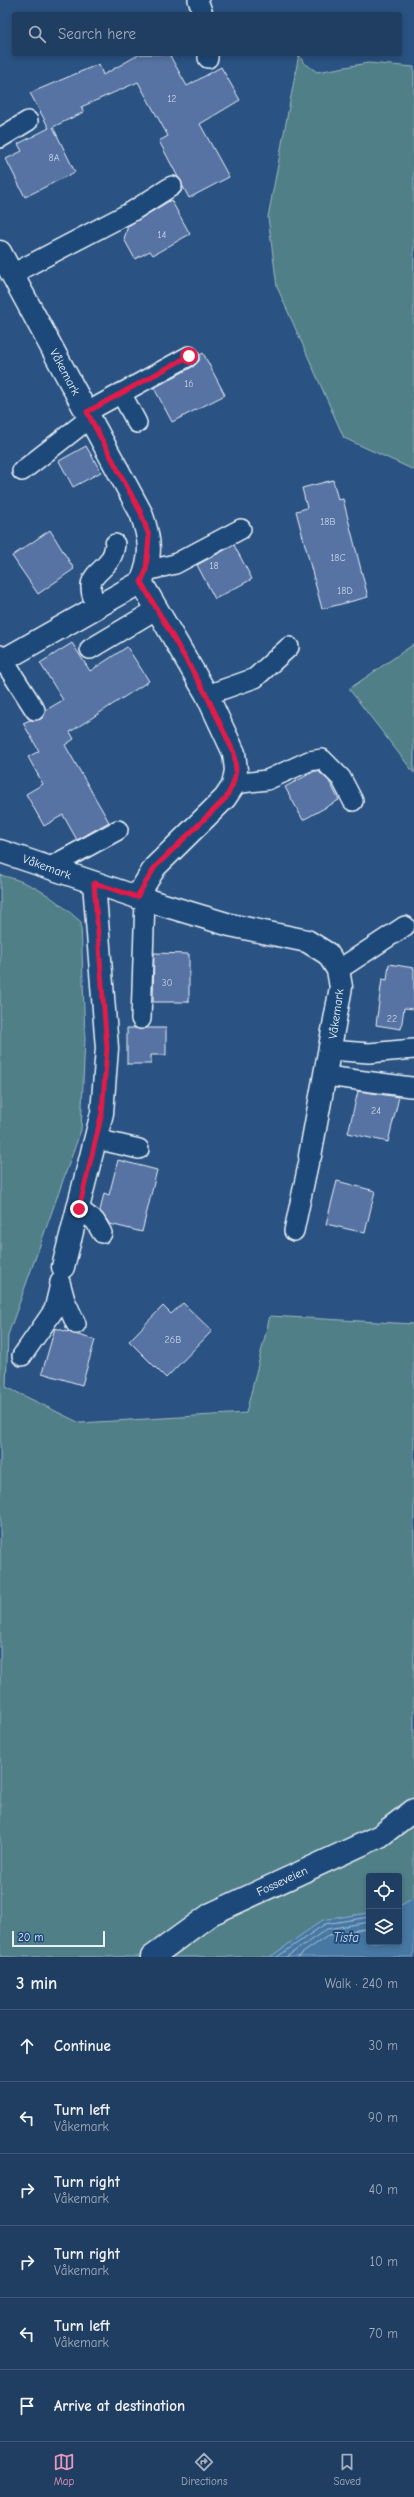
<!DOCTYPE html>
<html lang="en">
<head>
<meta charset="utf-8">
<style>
	:root { --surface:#203e62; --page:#284568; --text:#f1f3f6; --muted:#a2aebe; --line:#3d5777; --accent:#e797bd }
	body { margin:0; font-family:"Comic Neue",sans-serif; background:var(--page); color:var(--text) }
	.controls { position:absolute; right:12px; bottom:12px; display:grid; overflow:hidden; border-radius:4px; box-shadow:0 2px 6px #0003 }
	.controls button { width:36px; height:36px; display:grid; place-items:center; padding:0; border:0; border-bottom:1px solid var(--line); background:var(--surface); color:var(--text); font:20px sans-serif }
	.scale { position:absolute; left:12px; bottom:10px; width:93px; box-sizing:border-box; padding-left:4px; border:2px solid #e8f1f8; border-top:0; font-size:11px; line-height:14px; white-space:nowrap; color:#e8f1f8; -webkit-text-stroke:3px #1f4a7a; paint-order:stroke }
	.stop { position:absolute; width:12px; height:12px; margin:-9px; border:3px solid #e11d48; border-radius:50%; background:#fff }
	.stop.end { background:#e11d48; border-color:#fff; box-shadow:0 1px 4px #0008 }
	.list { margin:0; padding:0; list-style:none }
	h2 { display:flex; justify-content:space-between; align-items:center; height:52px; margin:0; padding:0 16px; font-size:17px }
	h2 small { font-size:13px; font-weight:400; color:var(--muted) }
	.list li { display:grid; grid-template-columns:26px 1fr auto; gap:12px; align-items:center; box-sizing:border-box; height:72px; padding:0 16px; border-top:1px solid var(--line) }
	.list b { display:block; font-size:15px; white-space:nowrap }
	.list p { margin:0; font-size:13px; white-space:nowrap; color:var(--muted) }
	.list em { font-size:13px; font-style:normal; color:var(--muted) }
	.icon { flex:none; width:22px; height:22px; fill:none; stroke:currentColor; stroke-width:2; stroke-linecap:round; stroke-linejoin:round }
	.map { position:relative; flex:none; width:414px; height:1957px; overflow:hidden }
	.search { position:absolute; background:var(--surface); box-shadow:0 2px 6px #0003; left:12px; right:12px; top:12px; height:44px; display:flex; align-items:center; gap:10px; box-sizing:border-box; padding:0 14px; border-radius:4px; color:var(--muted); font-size:15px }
	.sheet { height:484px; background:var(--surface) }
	nav { display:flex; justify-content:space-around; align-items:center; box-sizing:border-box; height:56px; border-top:1px solid var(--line); background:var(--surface); font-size:11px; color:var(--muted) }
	nav a { display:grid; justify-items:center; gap:2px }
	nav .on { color:var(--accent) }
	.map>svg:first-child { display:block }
	.green { fill:#517f88; stroke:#9cb8c0 }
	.water { fill:#4678a3; stroke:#87a8c5 }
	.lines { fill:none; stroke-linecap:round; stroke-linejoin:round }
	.shore { stroke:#a7c1d6; stroke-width:1 }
	.building { fill:#5773a3; stroke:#e8f1f8 }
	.service-casing { stroke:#e8f1f8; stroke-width:22 }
	.minor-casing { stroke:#e8f1f8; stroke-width:25 }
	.service { stroke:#1f4a7a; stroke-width:19 }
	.minor { stroke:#1f4a7a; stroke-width:22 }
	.route { stroke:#e11d48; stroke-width:5 }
	.labels { text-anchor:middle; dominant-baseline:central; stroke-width:4; stroke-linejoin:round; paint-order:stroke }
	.number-label { font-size:10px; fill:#c4d2e3 }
	.street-label { font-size:12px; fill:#e8f1f8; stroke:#1f4a7a }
	.water-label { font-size:13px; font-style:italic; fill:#d0dfeb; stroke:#1f4a7a }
</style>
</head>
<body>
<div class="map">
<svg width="414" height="1957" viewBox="0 0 414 1957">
	<rect width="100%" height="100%" fill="#2a5282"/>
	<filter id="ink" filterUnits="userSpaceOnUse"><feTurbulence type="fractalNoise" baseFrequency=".025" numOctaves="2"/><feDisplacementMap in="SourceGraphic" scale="8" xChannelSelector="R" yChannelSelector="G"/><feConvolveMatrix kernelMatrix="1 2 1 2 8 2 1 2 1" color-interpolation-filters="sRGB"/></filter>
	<g filter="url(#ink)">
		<g class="green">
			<path d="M299,54L303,62L317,72L368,63L414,67V470L344,438L277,287L268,217Z"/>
			<path d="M414,644V773L349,689Z"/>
			<path d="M0,875C35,883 54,898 81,922L85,1038L81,1130L8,1335L6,1387L80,1423L246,1413L270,1316L414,1324V1898L399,1906V1876H369V1913L323,1920L270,1957H0Z"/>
		</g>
		<path class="water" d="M414,1898V1957H270L323,1920L369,1913V1942H399V1906Z"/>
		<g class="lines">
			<g class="shore">
				<path d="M277,1957L325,1924L369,1917"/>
				<path d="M286,1957L327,1929L369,1922"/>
				<path d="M297,1957L329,1935L369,1928"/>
			</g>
		</g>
		<g class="building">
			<path d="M140,54H169L187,86L221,67L240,100L200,124L229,177L189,198L159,141L168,136L138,82L81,107L84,112L53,127L75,172L25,197L6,159L22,151L18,144L49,128L30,93L99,64L103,75Z"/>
			<path d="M171,200L190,234L153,255L150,251L135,259L124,239L128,226Z"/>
			<path d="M203,353L225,395L172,422L154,388L194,366L199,361L200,355Z"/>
			<path d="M86,446L101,472L73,487L59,461Z"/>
			<path d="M333,480L338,500L343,499L368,597L322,609L296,511L307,508L302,488Z"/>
			<path d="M50,530L74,569L38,594L12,556Z"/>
			<path d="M234,545L252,579L215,599L197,565Z"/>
			<path d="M72,643L90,671L127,647L149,681L70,732L74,739L65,745L109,822L77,840L63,815L44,826L26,794L43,784L28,757L39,751L23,723L30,720L41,719L46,710L63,700L40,663Z"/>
			<path d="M315,771H318L329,781L339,800L303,820L285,787Z"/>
			<path d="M154,953L189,954V1002H153Z"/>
			<path d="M389,964L414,968V1009L404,1008L401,1029L376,1025L382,979L387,980Z"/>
			<path d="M127,1028H166V1055H151V1064H127Z"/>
			<path d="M358,1091L399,1097L388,1142L348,1133Z"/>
			<path d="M118,1160L157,1170L142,1232L110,1224L100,1211L104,1193L109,1195Z"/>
			<path d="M337,1181L375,1191L365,1233L326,1224Z"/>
			<path d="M183,1303L212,1331L166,1378L129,1341L163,1306L171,1314Z"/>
			<path d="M55,1328L95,1340L82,1385L42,1373Z"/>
		</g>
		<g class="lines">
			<g class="service-casing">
				<g id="service">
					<path d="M198,0L203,14"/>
					<path d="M208,54V58"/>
					<path d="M0,138L28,121"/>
					<path d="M12,274L131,212L172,186"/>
					<path d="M121,393L137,423"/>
					<path d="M87,412L189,356"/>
					<path d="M22,471L90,418"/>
					<path d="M146,571L175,564L241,529"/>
					<path d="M97,607C77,568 112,577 115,544"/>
					<path d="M90,649L157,609"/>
					<path d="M0,655L35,710"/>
					<path d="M207,695L255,678L289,647"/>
					<path d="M233,784L267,780L309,761L322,759L341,778L353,801"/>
					<path d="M50,867L118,830"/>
					<path d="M338,970L405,926"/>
					<path d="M141,1019L145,900"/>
					<path d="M330,1050L369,1053L414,1049"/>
					<path d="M326,1076L411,1087"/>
					<path d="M96,1139L139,1149"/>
					<path d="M79,1209L95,1221L102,1233"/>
					<path d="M294,1231L310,1156"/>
					<path d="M60,1282L65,1300L76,1324"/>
					<path d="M22,1356L54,1310L60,1284"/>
				</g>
			</g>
			<g class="minor-casing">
				<g id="minor">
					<path d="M0,252L141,513C150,538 153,557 141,582L207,695L234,753L236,770L233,786L225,798L155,867L137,897L0,851"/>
					<path d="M0,662L141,582"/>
					<path d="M137,897L230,925L307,941L328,954L338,970L341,987L310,1156"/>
					<path d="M63,1267L102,1113L107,1048L94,883"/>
					<path d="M152,1957L211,1914L380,1836L414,1810"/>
				</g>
			</g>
			<use href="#service" class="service"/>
			<use href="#minor" class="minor"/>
		</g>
	</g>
	<g class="lines" filter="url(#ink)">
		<path class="route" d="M79,1209L102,1113L107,1048L94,883L137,897L155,867L226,798L233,784L236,770L234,753L207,696L141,582L146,571L149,536L141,513L87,412L189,356"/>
	</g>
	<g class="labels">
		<g class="number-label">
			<text x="172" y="99">12</text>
			<text x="54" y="158">8A</text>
			<text x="162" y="235">14</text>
			<text x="189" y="384">16</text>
			<text x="328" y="522">18B</text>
			<text x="338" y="558">18C</text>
			<text x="214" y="566">18</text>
			<text x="345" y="591">18D</text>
			<text x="167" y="983">30</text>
			<text x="392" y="1019">22</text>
			<text x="376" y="1111">24</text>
			<text x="173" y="1340">26B</text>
		</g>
		<g class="street-label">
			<text transform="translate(65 372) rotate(62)">Våkemark</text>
			<text transform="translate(47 867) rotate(20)">Våkemark</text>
			<text transform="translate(336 1014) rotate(-82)">Våkemark</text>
			<text transform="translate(282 1881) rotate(-25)">Fosseveien</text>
		</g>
		<g class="water-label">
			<text x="346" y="1937">Tista</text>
		</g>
	</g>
</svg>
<div class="controls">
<button><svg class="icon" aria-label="locate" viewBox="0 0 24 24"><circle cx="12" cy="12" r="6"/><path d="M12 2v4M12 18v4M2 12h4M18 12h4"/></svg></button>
<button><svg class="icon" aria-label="layers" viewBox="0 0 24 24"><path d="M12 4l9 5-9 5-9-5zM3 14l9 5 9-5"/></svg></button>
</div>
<div class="scale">20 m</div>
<div class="stop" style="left:189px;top:356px"></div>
<div class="stop end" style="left:79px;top:1209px"></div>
<div class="search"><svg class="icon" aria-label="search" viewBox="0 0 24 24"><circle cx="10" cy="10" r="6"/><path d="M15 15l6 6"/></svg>Search here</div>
</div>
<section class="sheet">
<h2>3 min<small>Walk · 240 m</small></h2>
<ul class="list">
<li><svg class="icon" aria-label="ahead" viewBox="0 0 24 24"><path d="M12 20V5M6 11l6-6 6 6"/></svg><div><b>Continue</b></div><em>30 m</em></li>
<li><svg class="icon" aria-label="left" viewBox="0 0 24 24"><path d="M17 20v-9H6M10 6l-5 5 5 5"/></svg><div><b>Turn left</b><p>Våkemark</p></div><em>90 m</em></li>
<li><svg class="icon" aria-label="right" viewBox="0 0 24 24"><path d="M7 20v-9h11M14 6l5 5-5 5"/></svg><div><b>Turn right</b><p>Våkemark</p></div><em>40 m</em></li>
<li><svg class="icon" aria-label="right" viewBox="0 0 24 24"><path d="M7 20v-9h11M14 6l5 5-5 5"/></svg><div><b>Turn right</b><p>Våkemark</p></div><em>10 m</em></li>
<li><svg class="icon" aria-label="left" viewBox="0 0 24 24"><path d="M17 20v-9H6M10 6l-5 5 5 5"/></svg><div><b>Turn left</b><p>Våkemark</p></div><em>70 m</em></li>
<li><svg class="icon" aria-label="arrive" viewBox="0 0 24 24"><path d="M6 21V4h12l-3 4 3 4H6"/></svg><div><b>Arrive at destination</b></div></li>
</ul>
</section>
<nav>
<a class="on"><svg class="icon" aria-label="map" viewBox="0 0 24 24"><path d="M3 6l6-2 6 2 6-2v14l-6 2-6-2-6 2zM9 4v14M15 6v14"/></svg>Map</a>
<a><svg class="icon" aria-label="directions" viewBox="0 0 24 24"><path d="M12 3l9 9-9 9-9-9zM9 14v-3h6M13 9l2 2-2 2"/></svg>Directions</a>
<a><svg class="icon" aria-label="saved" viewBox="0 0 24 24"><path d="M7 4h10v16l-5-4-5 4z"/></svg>Saved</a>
</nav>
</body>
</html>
